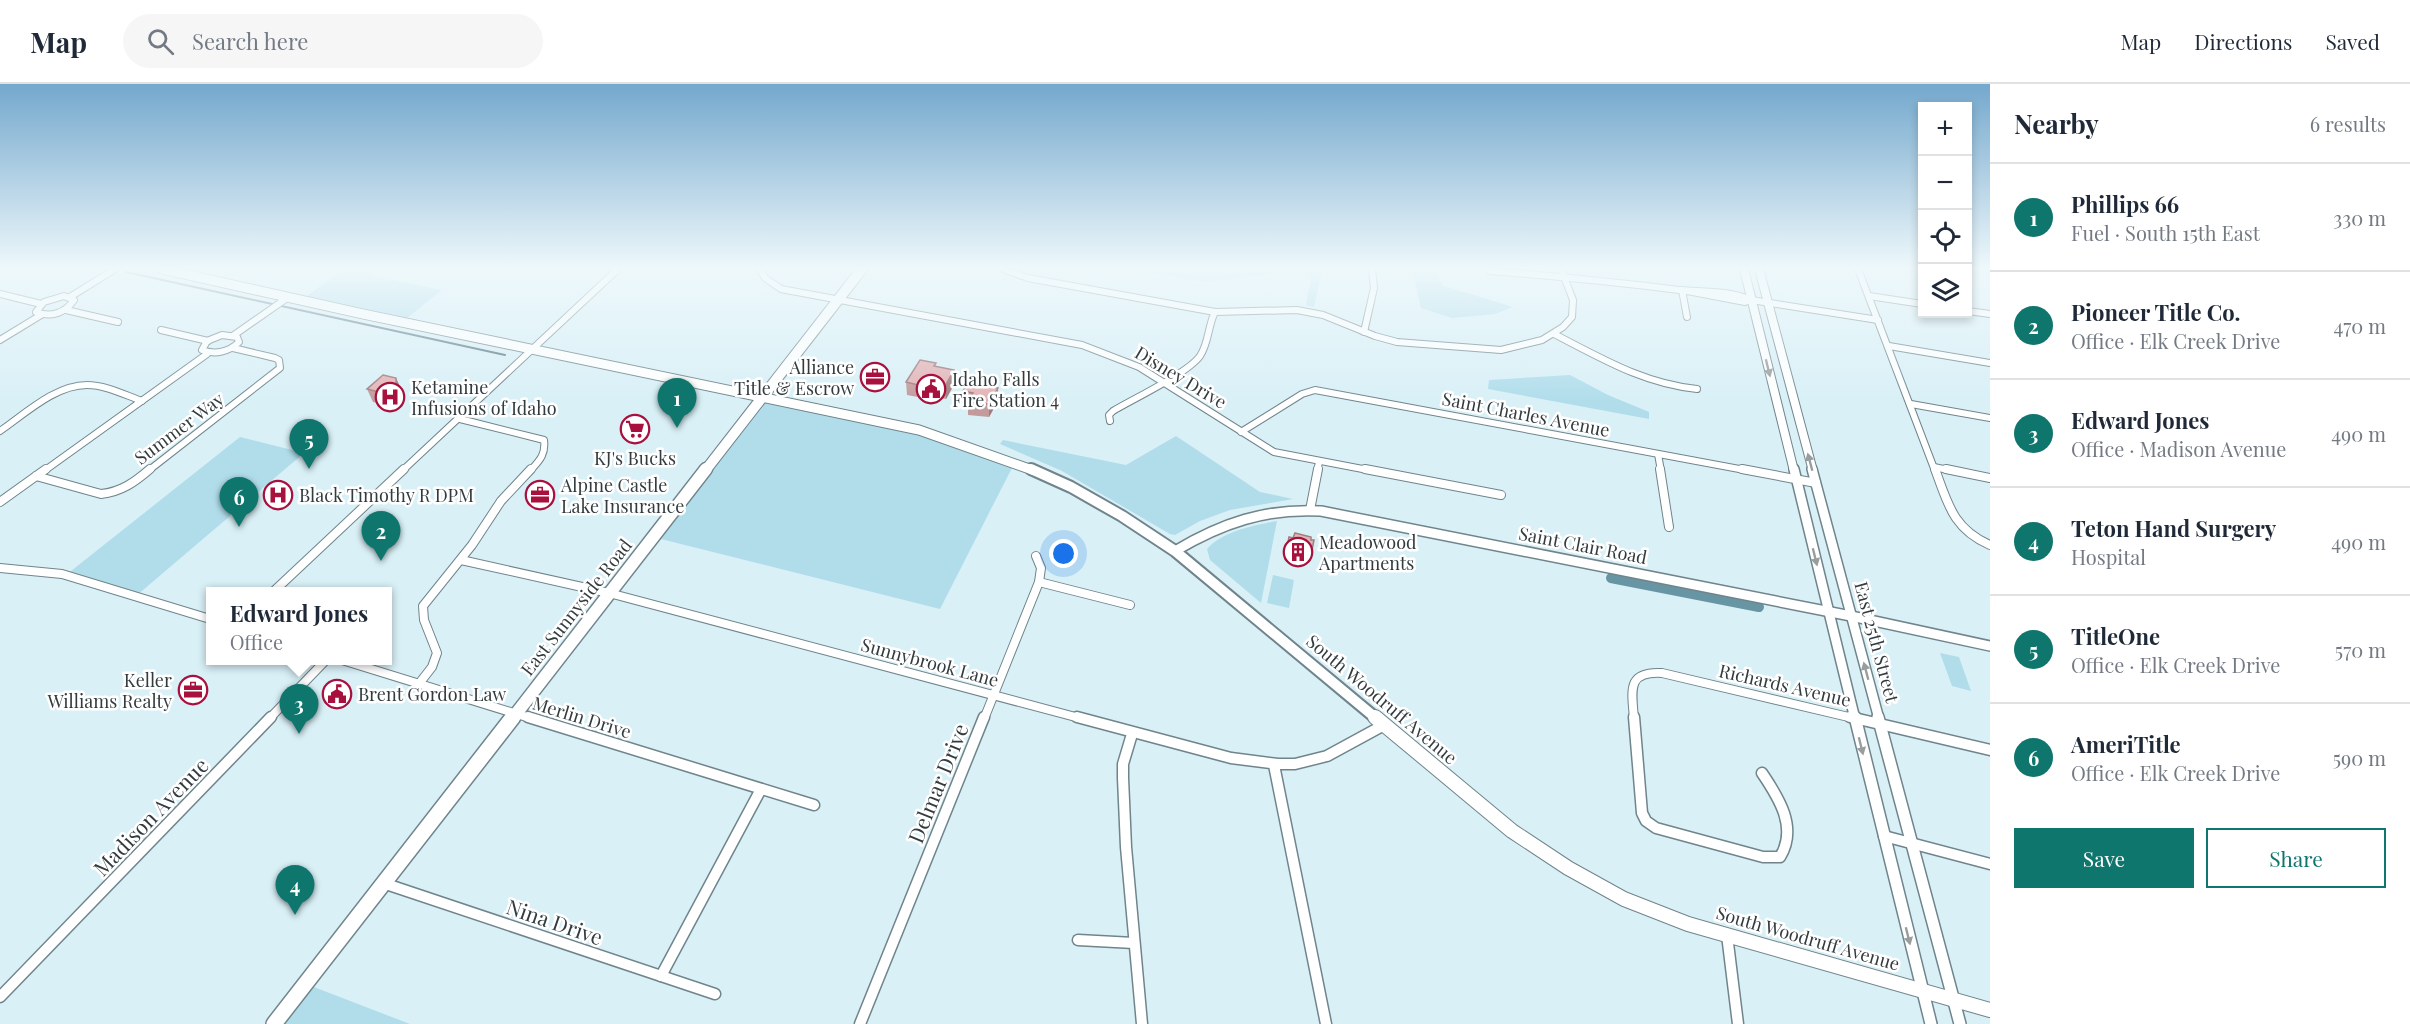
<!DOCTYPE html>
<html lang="en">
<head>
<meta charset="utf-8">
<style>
	:root { --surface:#fff; --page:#f6f6f7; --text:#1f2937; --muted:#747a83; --line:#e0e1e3; --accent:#0f766e }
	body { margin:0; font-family:"Playfair Display",serif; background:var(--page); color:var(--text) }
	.controls { position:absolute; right:18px; top:18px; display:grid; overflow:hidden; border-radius:0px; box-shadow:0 3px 9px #0003 }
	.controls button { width:54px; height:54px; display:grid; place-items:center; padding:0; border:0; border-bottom:2px solid var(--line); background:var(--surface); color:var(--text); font:30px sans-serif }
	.you { position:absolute; left:1064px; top:470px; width:21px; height:21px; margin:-15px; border:4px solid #fff; border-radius:50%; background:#1a73e8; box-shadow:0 0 0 9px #1a73e833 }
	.badge { display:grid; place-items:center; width:39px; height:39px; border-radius:50%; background:var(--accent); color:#fff; font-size:20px; font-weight:700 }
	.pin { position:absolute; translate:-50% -50px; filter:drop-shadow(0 2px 3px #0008) }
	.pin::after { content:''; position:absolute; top:32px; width:21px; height:18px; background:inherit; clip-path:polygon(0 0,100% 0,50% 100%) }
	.popup { position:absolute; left:206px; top:503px; width:186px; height:78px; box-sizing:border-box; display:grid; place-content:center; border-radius:0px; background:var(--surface); filter:drop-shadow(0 2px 4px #0005); font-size:20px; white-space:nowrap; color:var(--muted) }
	.popup b { font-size:22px; color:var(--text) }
	.popup::after { content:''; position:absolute; left:50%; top:100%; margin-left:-12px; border:12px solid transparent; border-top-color:var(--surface) }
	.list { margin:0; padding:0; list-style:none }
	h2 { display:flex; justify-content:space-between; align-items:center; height:78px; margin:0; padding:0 24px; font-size:26px }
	h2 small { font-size:20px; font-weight:400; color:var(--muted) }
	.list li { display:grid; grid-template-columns:39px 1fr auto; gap:18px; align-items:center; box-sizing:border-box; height:108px; padding:0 24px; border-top:2px solid var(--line) }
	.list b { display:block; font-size:22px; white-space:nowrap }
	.list p { margin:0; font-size:20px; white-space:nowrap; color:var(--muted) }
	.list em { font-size:20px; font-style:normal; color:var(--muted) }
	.actions { display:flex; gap:12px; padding:18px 24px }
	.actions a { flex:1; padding:14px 0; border:2px solid var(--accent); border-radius:0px; text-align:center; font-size:21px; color:var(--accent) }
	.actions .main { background:var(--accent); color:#fff }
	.icon { flex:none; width:33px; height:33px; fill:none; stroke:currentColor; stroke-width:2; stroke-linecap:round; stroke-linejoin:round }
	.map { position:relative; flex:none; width:1990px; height:940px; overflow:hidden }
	header { display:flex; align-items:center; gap:36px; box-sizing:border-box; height:84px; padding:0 30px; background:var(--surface); border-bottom:2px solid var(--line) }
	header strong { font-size:28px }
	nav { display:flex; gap:33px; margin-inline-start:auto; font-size:21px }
	.search { width:420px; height:54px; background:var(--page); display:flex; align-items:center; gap:15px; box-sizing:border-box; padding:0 21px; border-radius:33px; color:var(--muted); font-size:22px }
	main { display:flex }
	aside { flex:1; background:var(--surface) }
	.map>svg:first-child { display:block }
	.green { fill:#b1ddeb }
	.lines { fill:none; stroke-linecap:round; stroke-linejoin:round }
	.stream { stroke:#577a85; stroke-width:2 }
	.canal { stroke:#6795a4; stroke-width:10 }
	.minor-far2-casing { stroke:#70848b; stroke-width:8 }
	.minor-far1-casing { stroke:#70848b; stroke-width:10 }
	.minor-casing { stroke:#70848b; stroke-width:13 }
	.tertiary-far2-casing { stroke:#70848b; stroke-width:10 }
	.tertiary-far1-casing { stroke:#70848b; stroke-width:12 }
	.tertiary-casing { stroke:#70848b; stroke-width:14 }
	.secondary-far2-casing { stroke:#70848b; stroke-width:11 }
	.secondary-far1-casing { stroke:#70848b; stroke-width:14 }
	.secondary-casing { stroke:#70848b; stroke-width:16 }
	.primary-far2-casing { stroke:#70848b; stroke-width:12 }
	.primary-far1-casing { stroke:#70848b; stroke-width:15 }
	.primary-casing { stroke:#70848b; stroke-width:18 }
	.minor-far2 { stroke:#fff; stroke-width:6 }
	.minor-far1 { stroke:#fff; stroke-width:8 }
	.minor { stroke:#fff; stroke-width:10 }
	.tertiary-far2 { stroke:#fff; stroke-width:8 }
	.tertiary-far1 { stroke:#fff; stroke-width:9 }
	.tertiary { stroke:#fff; stroke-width:11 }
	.secondary-far2 { stroke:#fff; stroke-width:9 }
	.secondary-far1 { stroke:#fff; stroke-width:10 }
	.secondary { stroke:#fff; stroke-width:14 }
	.primary-far2 { stroke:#fff; stroke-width:10 }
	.primary-far1 { stroke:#fff; stroke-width:12 }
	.primary { stroke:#fff; stroke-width:15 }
	.wall { fill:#c39b9d }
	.shaded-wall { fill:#9f7e80 }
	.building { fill:#e3b4b7; stroke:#9f7e80; stroke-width:1.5 }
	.oneway { fill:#989d9e }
	.labels { text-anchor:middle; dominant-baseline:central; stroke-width:5; stroke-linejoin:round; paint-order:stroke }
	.poi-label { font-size:18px; fill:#323b3e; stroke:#fff; text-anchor:start }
	.street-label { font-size:18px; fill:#323b3e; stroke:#fff }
	.near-street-label { font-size:21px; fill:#323b3e; stroke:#fff }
</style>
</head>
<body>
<header>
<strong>Map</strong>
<div class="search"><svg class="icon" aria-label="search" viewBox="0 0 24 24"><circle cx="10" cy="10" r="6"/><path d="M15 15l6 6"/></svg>Search here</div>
<nav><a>Map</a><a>Directions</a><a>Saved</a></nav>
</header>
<main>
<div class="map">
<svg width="1990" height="940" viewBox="0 0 1990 940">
	<rect width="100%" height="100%" fill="#d9f0f7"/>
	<g class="green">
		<path d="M344,185H378L370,191L442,206L402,238L301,216Z"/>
		<path d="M1130,185H1321L1322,187L1314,223L1306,221L1311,194L1296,187L1204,198Z"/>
		<path d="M1412,185H1432L1444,202L1513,223L1495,230L1452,234L1421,224Z"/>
		<path d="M1570,291L1608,311L1649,328V335L1488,305L1489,296Z"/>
		<path d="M762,313L939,352L1015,378L940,525L653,453Z"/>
		<path d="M1176,352L1260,408L1293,415L1230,426L1200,437L1175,451L1170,450L1062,387L1000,360L1003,356L1126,381Z"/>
		<path d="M240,353L304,369L136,512L66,491Z"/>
		<path d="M1277,437L1261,519L1210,476L1207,465C1222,447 1255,441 1277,437Z"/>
		<path d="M1273,491L1294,496L1289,524L1267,519Z"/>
		<path d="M1940,569L1959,573L1971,607L1952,602Z"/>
		<path d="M306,900L410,940H274Z"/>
	</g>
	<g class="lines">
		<path class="stream" d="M126,188L505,271"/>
		<path class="canal" d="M1611,494L1759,523"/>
		<g class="minor-far2-casing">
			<g id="minor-far2">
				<path d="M760,185L765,194L781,205L1082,261L1139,283L1274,368L1373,387"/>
				<path d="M1003,185L1028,194L1215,228L1297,226L1323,231L1375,252L1397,258L1501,266L1542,256L1563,243L1572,233L1573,216L1561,185"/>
				<path d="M1858,185L1935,387"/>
				<path d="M1490,187C1553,192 1616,198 1679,206C1703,208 1728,206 1751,216L1878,236"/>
				<path d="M0,210L41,220"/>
				<path d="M64,212L74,216C65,229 51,234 36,228L44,218Z"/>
				<path d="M1869,212L1922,220"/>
				<path d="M70,213L115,185"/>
				<path d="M66,226L118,238"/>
				<path d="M1968,227L1990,230"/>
				<path d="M1687,233L1682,206L1745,218L1751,216"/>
				<path d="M161,246L208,257"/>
				<path d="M1364,248L1374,204L1372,185"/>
				<path d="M1554,250C1601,274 1644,300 1697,305"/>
				<path d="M222,251L237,253L239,258C229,268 215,271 202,266L207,257Z"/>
				<path d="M234,251L287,214"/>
				<path d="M0,256L41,231"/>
				<path d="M1889,262L1990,279"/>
				<path d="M1911,320L1990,334"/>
				<path d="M460,335L544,356C546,371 539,377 530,387"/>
				<path d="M1110,337L1109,331L1113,327C1133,315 1188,289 1200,272C1209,259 1208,241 1215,228"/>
				<path d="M0,347C25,330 55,301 87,301C106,301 125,311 142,317"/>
				<path d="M1241,348L1302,310L1315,306L1750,387"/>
				<path d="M1658,370L1661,387"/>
				<path d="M1934,383L1953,387"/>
				<path d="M44,387L207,270"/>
				<path d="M148,387L280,284L279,276L275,274L233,264"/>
				<path d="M402,387L618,185"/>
				<path d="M1317,387L1319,378"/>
			</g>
		</g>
		<g class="minor-far1-casing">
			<g id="minor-far1">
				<path d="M1365,385L1501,411"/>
				<path d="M1660,385L1669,443"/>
				<path d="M1742,385L1816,399"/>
				<path d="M1935,385C1948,420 1953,445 1990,461"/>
				<path d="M1946,385L1990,394"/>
				<path d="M36,392L101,410C121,408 135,398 150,385"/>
				<path d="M0,418L46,385"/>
				<path d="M1310,426L1318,385"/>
				<path d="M461,476L609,509L1083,635"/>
				<path d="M0,484L62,490L210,535"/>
				<path d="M1039,498L1130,521"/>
				<path d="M273,508L404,385"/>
				<path d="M342,576L533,635"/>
				<path d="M418,601L432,583L437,569L424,536L423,522L472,461L501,417L531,385"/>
				<path d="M269,635L326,576"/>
				<path d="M984,635L1039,498L1041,484L1036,472"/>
				<path d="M1634,635C1632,607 1626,587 1662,589L1857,635"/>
			</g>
		</g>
		<g class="minor-casing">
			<g id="minor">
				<path d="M528,633L814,721"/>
				<path d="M1077,633L1231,674L1278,680H1295L1327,672L1384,641"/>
				<path d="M1634,633L1642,729L1646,737L1656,744L1763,773H1780C1798,744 1779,714 1762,689"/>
				<path d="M1850,633L1990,666"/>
				<path d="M1132,650L1123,680V694L1126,763L1142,940"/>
				<path d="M1274,681L1326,940"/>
				<path d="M1884,752L1990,780"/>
				<path d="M383,799L715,910"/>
				<path d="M1727,851L1738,940"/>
				<path d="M1078,856L1134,859"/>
				<path d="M661,892L761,705"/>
				<path d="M0,913L271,633"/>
				<path d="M860,940L984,633"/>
			</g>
		</g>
		<g class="tertiary-far2-casing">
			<g id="tertiary-far2">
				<path d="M1744,185L1794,387"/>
				<path d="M1759,185L1813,387"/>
			</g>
		</g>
		<g class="tertiary-far1-casing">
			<g id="tertiary-far1">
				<path d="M1794,385L1855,635"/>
				<path d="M1812,385L1879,635"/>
				<path d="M1175,467C1222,439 1266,424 1321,427L1851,532L1990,562"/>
			</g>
		</g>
		<g class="tertiary-casing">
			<g id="tertiary">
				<path d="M1855,633L1931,940"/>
				<path d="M1878,633L1960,940"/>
			</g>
		</g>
		<g class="secondary-far2-casing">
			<path id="secondary-far2" d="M162,185L363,230L919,346L1035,387"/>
		</g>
		<g class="secondary-far1-casing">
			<path id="secondary-far1" d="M1031,385L1071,403L1122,432L1175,467L1377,635"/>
		</g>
		<g class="secondary-casing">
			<path id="secondary" d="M1375,633L1512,747L1568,784L1624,815L1688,840L1990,926"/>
		</g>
		<g class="primary-far2-casing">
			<path id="primary-far2" d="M705,387L862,185"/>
		</g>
		<g class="primary-far1-casing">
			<path id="primary-far1" d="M512,635L706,385"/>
		</g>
		<g class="primary-casing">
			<path id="primary" d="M274,940L513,633"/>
		</g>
		<use href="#minor-far2" class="minor-far2"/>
		<use href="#minor-far1" class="minor-far1"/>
		<use href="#minor" class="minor"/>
		<use href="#tertiary-far2" class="tertiary-far2"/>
		<use href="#tertiary-far1" class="tertiary-far1"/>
		<use href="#tertiary" class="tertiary"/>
		<use href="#secondary-far2" class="secondary-far2"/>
		<use href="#secondary-far1" class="secondary-far1"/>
		<use href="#secondary" class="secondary"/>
		<use href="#primary-far2" class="primary-far2"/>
		<use href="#primary-far1" class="primary-far1"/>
		<use href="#primary" class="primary"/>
	</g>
	<g class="wall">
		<path d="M936,283L954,286L955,299L946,315L925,311L923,314L907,311L906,298Z"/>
		<path d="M396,294L402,307V314L392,322L373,318L367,305Z"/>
		<path d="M968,298L998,317L989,333L968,331V321L963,320V307Z"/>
		<path d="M1289,453L1311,471L1309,479H1306L1305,481L1284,476Z"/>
	</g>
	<g class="shaded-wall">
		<path d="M954,286L955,299L946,315L945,302Z"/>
		<path d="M396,294L402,307V314L392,322L386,310Z"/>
		<path d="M924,298L925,311L923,314L922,302Z"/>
		<path d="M998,304V317L989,333V320Z"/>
	</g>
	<g class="building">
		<path d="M920,276L936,279L934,282L954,286L945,302L924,298L922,302L906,298Z"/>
		<path d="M383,291L396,294V301L386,310L367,305Z"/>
		<path d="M968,298L998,304L989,320L968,318L973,309L963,307Z"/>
		<path d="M1295,449L1311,453V456H1314L1311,471L1308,470L1307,473L1286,468L1289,453L1293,454Z"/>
	</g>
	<defs><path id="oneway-solid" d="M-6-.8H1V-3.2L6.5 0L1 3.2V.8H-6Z" transform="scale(1.5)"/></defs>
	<g class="oneway">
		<use href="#oneway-solid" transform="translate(1768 284) rotate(76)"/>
		<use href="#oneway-solid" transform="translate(1810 378) rotate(-105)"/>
		<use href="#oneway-solid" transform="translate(1815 473) rotate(76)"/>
		<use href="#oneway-solid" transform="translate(1866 587) rotate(-105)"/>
		<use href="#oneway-solid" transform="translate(1861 662) rotate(76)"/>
		<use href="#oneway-solid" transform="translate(1908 852) rotate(76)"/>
	</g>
	<linearGradient id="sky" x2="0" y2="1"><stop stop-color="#74a8cd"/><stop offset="0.58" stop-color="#eef8fb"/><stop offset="1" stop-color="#eef8fb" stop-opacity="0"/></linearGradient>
	<rect width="1990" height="317" fill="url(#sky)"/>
	<defs>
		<g id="office-ring" transform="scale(1.5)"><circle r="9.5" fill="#fff" stroke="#a8113d" stroke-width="1.5"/><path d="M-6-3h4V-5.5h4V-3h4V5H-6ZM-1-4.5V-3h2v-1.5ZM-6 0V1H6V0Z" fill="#a8113d"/></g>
		<g id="civic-ring" transform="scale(1.5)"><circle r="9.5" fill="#fff" stroke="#a8113d" stroke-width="1.5"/><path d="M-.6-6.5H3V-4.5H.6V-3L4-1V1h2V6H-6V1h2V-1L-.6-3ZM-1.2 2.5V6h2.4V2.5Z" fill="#a8113d"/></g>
		<g id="hospital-ring" transform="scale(1.5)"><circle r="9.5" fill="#fff" stroke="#a8113d" stroke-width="1.5"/><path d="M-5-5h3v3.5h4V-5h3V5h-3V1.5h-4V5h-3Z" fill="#a8113d"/></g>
		<g id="supermarket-ring" transform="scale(1.5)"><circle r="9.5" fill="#fff" stroke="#a8113d" stroke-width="1.5"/><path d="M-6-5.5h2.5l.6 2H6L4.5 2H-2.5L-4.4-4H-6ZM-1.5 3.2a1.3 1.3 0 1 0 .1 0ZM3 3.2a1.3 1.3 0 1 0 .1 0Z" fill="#a8113d"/></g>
		<g id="building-ring" transform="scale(1.5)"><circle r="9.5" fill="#fff" stroke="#a8113d" stroke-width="1.5"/><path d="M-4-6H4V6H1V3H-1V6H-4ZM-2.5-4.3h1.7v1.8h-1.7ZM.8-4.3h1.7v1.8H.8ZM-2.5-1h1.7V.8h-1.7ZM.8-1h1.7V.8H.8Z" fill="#a8113d"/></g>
	</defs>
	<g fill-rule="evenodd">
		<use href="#office-ring" x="875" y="293"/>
		<use href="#civic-ring" x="931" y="305"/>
		<use href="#hospital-ring" x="390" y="313"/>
		<use href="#supermarket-ring" x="635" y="345"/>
		<use href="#hospital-ring" x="278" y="411"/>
		<use href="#office-ring" x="540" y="411"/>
		<use href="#building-ring" x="1298" y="468"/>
		<use href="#office-ring" x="193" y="606"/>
		<use href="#civic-ring" x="337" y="610"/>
	</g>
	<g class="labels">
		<g class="poi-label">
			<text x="854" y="283" text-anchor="end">Alliance<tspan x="854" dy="21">Title &amp; Escrow</tspan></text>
			<text x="952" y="295">Idaho Falls<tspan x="952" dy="21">Fire Station 4</tspan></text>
			<text x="411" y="303">Ketamine<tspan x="411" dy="21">Infusions of Idaho</tspan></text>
			<text x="635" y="374" text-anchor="middle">KJ's Bucks</text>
			<text x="561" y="401">Alpine Castle<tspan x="561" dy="21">Lake Insurance</tspan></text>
			<text x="299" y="411">Black Timothy R DPM</text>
			<text x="1319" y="458">Meadowood<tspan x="1319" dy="21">Apartments</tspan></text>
			<text x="172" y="596" text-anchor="end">Keller<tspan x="172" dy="21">Williams Realty</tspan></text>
			<text x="358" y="610">Brent Gordon Law</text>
		</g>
		<g class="street-label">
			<text transform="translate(1181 293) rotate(31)">Disney Drive</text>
			<text transform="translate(1526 330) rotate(11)">Saint Charles Avenue</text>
			<text transform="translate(179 344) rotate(-37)">Summer Way</text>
			<text transform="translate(1583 461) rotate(11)">Saint Clair Road</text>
			<text transform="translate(576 523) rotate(-52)">East Sunnyside Road</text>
			<text transform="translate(1877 558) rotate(75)">East 25th Street</text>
			<text transform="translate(930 578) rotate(15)">Sunnybrook Lane</text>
			<text transform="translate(1785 601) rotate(13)">Richards Avenue</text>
			<text transform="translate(1382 615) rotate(40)">South Woodruff Avenue</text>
			<text transform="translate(582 633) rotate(17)">Merlin Drive</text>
			<text transform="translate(1808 854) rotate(16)">South Woodruff Avenue</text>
		</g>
		<g class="near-street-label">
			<text transform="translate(937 699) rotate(-68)">Delmar Drive</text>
			<text transform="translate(150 732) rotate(-46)">Madison Avenue</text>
			<text transform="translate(555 837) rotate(19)">Nina Drive</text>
		</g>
	</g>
</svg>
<div class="controls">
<button>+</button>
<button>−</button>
<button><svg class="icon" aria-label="locate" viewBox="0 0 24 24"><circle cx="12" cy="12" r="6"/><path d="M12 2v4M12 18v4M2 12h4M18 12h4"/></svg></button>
<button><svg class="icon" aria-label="layers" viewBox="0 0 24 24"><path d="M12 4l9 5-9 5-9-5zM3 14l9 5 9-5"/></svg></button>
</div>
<div class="you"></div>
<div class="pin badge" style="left:677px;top:344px">1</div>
<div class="pin badge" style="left:381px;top:477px">2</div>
<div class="pin badge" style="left:299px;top:650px">3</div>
<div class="popup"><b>Edward Jones</b>Office</div>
<div class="pin badge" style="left:295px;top:831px">4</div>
<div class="pin badge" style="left:309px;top:385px">5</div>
<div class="pin badge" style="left:239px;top:443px">6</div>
</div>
<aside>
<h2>Nearby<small>6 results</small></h2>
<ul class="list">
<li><span class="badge">1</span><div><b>Phillips 66</b><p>Fuel · South 15th East</p></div><em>330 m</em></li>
<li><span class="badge">2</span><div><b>Pioneer Title Co.</b><p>Office · Elk Creek Drive</p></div><em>470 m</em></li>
<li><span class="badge">3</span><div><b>Edward Jones</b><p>Office · Madison Avenue</p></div><em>490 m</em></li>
<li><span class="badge">4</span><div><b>Teton Hand Surgery</b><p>Hospital</p></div><em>490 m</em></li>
<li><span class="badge">5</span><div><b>TitleOne</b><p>Office · Elk Creek Drive</p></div><em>570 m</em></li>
<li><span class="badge">6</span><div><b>AmeriTitle</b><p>Office · Elk Creek Drive</p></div><em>590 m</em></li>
</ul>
<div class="actions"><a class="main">Save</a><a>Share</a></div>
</aside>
</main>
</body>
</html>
